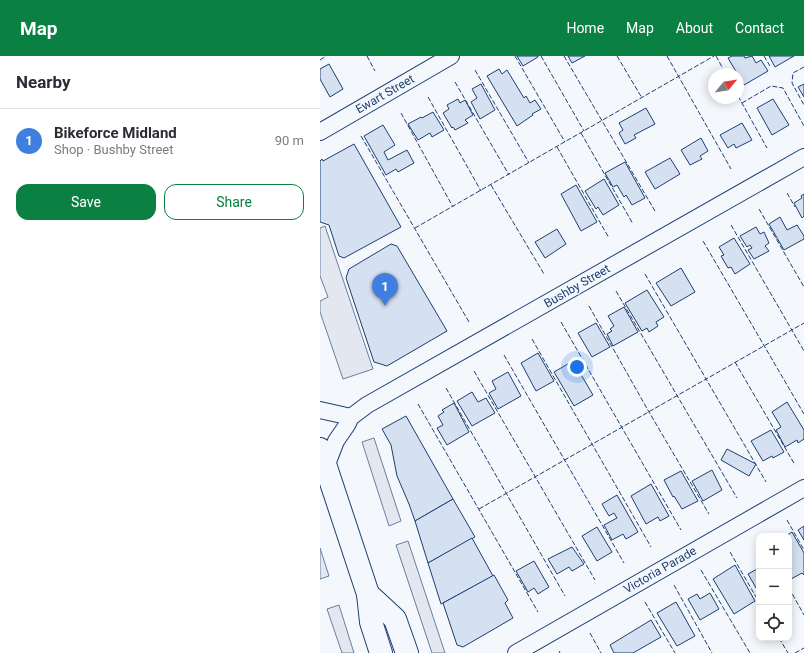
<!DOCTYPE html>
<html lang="en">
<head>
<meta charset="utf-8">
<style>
	:root { --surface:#fff; --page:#f2f2f3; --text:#2b2b33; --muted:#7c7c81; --line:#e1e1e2; --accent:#0b8043 }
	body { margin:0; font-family:Roboto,sans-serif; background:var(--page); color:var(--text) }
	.controls { position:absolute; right:12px; bottom:12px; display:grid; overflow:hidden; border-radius:8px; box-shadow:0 2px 10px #0003 }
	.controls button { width:36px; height:36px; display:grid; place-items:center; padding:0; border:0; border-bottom:1px solid var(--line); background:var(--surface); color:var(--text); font:20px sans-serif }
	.compass { position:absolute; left:388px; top:12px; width:36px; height:36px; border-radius:50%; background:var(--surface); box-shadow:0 2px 10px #0003; rotate:60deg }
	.you { position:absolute; left:257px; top:311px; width:14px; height:14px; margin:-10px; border:3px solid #fff; border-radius:50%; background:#1a73e8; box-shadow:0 0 0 6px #1a73e833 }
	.badge { display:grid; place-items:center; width:26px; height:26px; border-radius:50%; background:var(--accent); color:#fff; font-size:13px; font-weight:700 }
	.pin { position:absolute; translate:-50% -33px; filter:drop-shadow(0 1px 2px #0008) }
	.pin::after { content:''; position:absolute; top:21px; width:14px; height:12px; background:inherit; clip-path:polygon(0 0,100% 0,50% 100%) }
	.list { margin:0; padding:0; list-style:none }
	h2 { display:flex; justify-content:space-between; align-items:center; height:52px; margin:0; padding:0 16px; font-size:17px }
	h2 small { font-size:13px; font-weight:400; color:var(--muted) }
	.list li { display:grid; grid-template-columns:26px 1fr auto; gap:12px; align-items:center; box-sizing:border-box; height:64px; padding:0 16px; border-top:1px solid var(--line) }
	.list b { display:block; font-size:15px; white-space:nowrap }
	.list p { margin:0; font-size:13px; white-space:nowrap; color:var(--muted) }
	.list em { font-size:13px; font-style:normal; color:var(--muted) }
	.actions { display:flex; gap:8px; padding:12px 16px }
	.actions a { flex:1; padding:9px 0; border:1px solid var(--accent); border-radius:12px; text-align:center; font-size:14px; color:var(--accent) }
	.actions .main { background:var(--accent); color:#fff }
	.icon { flex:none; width:22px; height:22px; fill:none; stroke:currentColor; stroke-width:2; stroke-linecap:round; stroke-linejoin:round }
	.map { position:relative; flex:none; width:484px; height:597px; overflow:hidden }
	header { display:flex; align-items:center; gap:24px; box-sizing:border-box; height:56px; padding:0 20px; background:var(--accent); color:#fff }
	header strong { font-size:19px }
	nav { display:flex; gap:22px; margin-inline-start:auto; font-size:14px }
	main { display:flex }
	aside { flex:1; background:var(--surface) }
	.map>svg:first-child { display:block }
	.parking { fill:#e3e8f0; stroke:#687fa3 }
	.building { fill:#d5e0f0; stroke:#1d3f73 }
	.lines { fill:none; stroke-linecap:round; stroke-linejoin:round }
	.minor-casing { stroke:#1d3f73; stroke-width:18 }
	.highway-casing { stroke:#1d3f73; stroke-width:24 }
	.minor { stroke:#f4f7fb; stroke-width:16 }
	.highway { stroke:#f4f7fb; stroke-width:22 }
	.fence { stroke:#1d3f73; stroke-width:1; stroke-dasharray:5 2; stroke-linecap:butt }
	.labels { text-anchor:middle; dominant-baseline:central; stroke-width:3; stroke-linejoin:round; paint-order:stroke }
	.street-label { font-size:12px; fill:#1d3f73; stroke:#f4f7fb }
</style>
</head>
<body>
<header>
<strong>Map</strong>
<nav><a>Home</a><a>Map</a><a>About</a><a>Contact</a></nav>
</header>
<main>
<aside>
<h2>Nearby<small></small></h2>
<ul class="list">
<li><span class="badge" style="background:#3f7fe0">1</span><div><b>Bikeforce Midland</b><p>Shop · Bushby Street</p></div><em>90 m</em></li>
</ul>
<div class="actions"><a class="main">Save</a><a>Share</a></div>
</aside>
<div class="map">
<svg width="484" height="597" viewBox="0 0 484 597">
	<rect width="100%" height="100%" fill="#f4f7fb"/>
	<g class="parking">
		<path d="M5,170L53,313L23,323L0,256V245L8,241L0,220V172Z"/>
		<path d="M54,382L81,465L69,470L42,386Z"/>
		<path d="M88,485L125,597H112L76,489Z"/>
		<path d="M0,492L9,520L0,523Z"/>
		<path d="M19,549L34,597H22L7,553Z"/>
	</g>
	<g class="building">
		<path d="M197,0H218V1L203,10Z"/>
		<path d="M248,0H265L252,7Z"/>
		<path d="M412,0H424L425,2L432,0L436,7L441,4L448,15L424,29L408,2Z"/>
		<path d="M449,0H474L455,11Z"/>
		<path d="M9,8L23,33L10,41L0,23V13Z"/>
		<path d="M179,13L182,18L187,14L204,42L206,40L210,47L215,44L221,53L212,58L213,59L197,70L167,20Z"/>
		<path d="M161,28L175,54L160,63L151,46L157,42L152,33Z"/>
		<path d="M484,28V41L478,31Z"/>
		<path d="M138,43L140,47L145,44L153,59L145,64L148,67L135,74L133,71L132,72L123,57L129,53L127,49Z"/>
		<path d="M453,43L469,69L452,79L437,52Z"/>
		<path d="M326,52L335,68L314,79L316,82L305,88L299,77L303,74L299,67Z"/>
		<path d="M113,56L124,74L112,81L110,77L98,84L88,68L101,61L102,62Z"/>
		<path d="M422,67L432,84L416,92L414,88L408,92L400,79Z"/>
		<path d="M63,69L75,89L64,96L68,104L87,94L94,107L78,116L76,113L66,119L44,80Z"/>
		<path d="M381,82L388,95L380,100L382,103L370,109L361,94Z"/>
		<path d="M34,88L81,171L24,202L19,200L9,169L0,166V105L2,103L3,105Z"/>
		<path d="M350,102L360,118L335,133L325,116Z"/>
		<path d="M305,106L325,142L312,149L306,139L304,141L297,129L293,131L285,117Z"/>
		<path d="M284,123L299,149L283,159L278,151L276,153L265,135Z"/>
		<path d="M256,129L277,166L261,175L241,138Z"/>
		<path d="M484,138V160L482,162L474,147L482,142L481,140Z"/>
		<path d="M460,161L467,174L477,169L484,180V183L464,194L449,168Z"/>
		<path d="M436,171L440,178L444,176L449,187L445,190L449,195L434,203L428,194L432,192L430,189L427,191L420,180Z"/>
		<path d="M237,173L246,188L225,202L215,186Z"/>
		<path d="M414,182L430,208L415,218L411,211L408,212L401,200L404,199L399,191Z"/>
		<path d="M71,188L77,190L127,275L67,310L54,306L26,222L29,213Z"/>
		<path d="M361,212L375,236L351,250L336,227Z"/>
		<path d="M327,234L344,261L336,266L338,270L329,276L327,272L322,275L305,247Z"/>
		<path d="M304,251L318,276L293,290L287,278L292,275L290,273L294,270L288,260Z"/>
		<path d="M276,267L290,291L272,301L258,277Z"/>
		<path d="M218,297L234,325L216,335L201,307Z"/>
		<path d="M253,305L273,339L254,350L234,316Z"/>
		<path d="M188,316L201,340L178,353L169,337L176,333L172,325Z"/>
		<path d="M152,336L158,346L166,342L175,357L152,370L137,345Z"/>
		<path d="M467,346L484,374V383L478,387L477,384L465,391L456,374L461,371L452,356Z"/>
		<path d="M134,347L149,376L127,389L117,372L123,369L118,360L124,356L122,354Z"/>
		<path d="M86,360L133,443L95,465L89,448L77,420L71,389L62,373Z"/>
		<path d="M451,374L464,396L453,402L452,400L443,405L431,385Z"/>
		<path d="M407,393L436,408L429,420L401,404Z"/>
		<path d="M392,414L402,434L383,445L372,425Z"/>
		<path d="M361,415L378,445L362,453L354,440L353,441L344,424Z"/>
		<path d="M331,428L349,460L340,465L338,461L326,468L311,440Z"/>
		<path d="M297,439L318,476L306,483L303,478L292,484L284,469L297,462L294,457L289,460L282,448Z"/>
		<path d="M133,443L155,481L108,507L95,465Z"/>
		<path d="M484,470V484L478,474Z"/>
		<path d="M277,471L292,496L277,505L262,480Z"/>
		<path d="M472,476L484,497V519L482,517L471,523L469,520V480H466Z"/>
		<path d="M152,482L173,520L121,548L108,507Z"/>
		<path d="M252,491L264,508L252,515L249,511L237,518L228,503Z"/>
		<path d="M214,505L229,531L218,538L214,532L208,536L196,515Z"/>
		<path d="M415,509L435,545L414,558L393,523Z"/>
		<path d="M439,512V537L428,518Z"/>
		<path d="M174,519L188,544L185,547L193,562L143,591L137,589L123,547Z"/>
		<path d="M390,537L399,553L380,564L368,543L377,538L380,543Z"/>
		<path d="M356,546L375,580L357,590L337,557Z"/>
		<path d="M331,564L341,581L313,597H294L290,589Z"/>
	</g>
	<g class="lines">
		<g class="minor-casing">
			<g id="minor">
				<path d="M0,76L131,0"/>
				<path d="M0,354L31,361"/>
				<path d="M6,411L16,385L27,369L31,361L47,349L484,101"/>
				<path d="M196,597L484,432"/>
			</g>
		</g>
		<g class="highway-casing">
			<g id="highway">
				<path d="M0,393L48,538L51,566L61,597"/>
				<path d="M48,538L75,563L87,597"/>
			</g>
		</g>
		<use href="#minor" class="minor"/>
		<use href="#highway" class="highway"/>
		<g class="fence">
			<path d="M47,0L55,15"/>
			<path d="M195,0L245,86"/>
			<path d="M221,0L264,75"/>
			<path d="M244,0L335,155"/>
			<path d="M297,0L322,42"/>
			<path d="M347,0L411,113"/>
			<path d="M396,0L406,18"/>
			<path d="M444,0L450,10"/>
			<path d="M0,4L6,0"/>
			<path d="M484,11L473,17L472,27L484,49"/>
			<path d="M155,14L209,107"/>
			<path d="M135,26L189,119"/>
			<path d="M418,40L447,92"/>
			<path d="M108,41L161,135"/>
			<path d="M422,47L451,30L463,32L484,70"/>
			<path d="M81,57L133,151"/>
			<path d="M261,77L313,168"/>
			<path d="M41,80L149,266"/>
			<path d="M237,91L289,182"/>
			<path d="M171,129L224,218"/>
			<path d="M467,137L475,151"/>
			<path d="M439,153L484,231"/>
			<path d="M411,169L484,295"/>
			<path d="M95,172L394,0"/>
			<path d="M383,185L484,358"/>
			<path d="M325,218L446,426"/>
			<path d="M296,235L417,442"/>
			<path d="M269,250L329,356L389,458"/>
			<path d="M241,266L361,474"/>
			<path d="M212,283L331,491"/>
			<path d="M184,299L304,507"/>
			<path d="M415,306L475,409"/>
			<path d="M154,315L275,524"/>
			<path d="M126,332L245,540"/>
			<path d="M98,348L218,556"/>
			<path d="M159,453L484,267"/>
			<path d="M467,464L484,494"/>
			<path d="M410,496L439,546"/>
			<path d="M381,514L430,597"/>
			<path d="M354,529L392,597"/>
			<path d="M469,532L484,559"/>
			<path d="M325,546L355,597"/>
			<path d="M270,577L281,597"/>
			<path d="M459,582L468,597"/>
			<path d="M239,595L240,597"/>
			<path d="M475,597L484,592"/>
		</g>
	</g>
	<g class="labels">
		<g class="street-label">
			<text transform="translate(65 38) rotate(-30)">Ewart Street</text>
			<text transform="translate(257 230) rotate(-30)">Bushby Street</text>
			<text transform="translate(340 514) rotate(-30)">Victoria Parade</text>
		</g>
	</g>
</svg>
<div class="controls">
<button>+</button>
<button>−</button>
<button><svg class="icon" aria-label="locate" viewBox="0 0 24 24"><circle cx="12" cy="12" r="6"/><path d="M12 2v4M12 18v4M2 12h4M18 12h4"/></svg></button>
</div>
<svg class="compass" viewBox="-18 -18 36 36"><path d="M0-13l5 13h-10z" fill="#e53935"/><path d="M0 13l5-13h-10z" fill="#7c7c81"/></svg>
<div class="you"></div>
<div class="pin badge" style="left:65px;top:250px;background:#3f7fe0">1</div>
</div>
</main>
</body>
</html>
